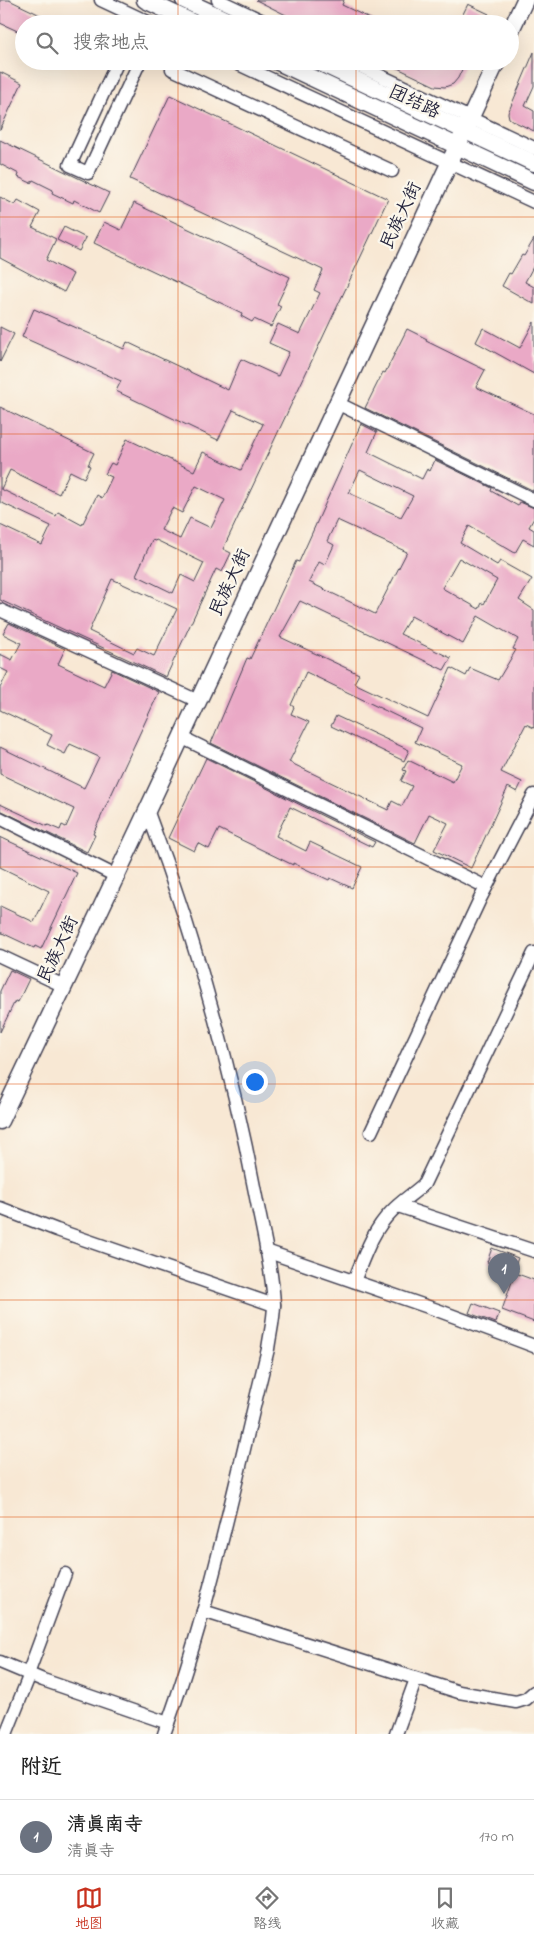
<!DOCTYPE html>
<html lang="zh">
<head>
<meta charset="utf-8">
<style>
	:root { --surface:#fff; --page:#f6f6f6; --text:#222; --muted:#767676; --line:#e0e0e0; --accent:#c8321e }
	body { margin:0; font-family:"Indie Flower","LXGW WenKai TC",sans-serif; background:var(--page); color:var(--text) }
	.you { position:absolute; left:254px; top:1081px; width:18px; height:18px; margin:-12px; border:4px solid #fff; border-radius:50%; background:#1a73e8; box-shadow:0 0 0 8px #1a73e833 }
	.badge { display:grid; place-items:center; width:32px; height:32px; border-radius:50%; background:var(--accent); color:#fff; font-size:16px; font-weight:700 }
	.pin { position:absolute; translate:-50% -41px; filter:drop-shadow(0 1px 2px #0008) }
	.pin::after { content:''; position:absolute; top:26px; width:18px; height:15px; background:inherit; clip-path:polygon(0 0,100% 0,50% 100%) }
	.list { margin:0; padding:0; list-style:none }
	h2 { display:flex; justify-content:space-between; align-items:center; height:65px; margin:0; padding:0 20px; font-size:21px }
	h2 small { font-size:16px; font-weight:400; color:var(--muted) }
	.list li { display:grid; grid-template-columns:32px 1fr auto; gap:15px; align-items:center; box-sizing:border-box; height:75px; padding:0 20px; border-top:1px solid var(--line) }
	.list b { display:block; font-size:19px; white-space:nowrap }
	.list p { margin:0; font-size:16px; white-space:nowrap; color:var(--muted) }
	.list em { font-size:16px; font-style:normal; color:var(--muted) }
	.icon { flex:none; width:28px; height:28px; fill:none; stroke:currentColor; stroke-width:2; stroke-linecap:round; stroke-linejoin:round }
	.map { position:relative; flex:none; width:534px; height:1734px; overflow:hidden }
	.search { position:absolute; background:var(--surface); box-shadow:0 5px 20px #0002; left:15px; right:15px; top:15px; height:55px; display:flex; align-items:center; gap:12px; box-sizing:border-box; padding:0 18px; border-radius:28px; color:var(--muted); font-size:19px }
	.sheet { height:140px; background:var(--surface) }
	nav { display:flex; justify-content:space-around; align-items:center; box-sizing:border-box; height:70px; border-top:1px solid var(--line); background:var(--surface); font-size:14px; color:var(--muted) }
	nav a { display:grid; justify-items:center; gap:2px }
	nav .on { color:var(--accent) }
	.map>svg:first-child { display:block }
	.building { fill:#eaa9c6; fill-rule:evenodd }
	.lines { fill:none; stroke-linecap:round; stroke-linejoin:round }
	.minor-casing { stroke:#424052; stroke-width:15 }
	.major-casing { stroke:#424052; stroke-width:19 }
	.minor { stroke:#fff; stroke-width:12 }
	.major { stroke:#fff; stroke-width:16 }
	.grid { fill:none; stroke:#de560e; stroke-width:1; stroke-opacity:0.55 }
	.labels { text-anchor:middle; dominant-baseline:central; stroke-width:4.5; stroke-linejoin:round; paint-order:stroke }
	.street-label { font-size:18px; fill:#22223b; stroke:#fbf7ec }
</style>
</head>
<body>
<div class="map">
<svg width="534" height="1734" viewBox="0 0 534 1734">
	<rect width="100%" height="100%" fill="#fbf7ec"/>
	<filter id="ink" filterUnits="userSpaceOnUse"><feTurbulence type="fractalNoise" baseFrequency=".02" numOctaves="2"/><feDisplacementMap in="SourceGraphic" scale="10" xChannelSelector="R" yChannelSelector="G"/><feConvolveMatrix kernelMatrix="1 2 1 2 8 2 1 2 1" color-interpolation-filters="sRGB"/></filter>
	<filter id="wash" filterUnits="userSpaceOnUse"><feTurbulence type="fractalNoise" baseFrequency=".0096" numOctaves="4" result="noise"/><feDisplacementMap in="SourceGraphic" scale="20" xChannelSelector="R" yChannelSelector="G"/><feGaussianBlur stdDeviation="1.12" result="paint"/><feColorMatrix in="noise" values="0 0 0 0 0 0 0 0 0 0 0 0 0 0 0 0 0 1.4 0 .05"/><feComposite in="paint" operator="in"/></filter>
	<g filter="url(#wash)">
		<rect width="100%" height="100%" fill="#f8e8d4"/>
		<g id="blocks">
			<g class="building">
				<path d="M0,0H9L59,24H24V34L0,23Z"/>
				<path d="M256,0H344L342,5L381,24H304Z"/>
				<path d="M468,4L489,14L484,24H458Z"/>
				<path d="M534,52V86L525,106L534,111V131L513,121L509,118L508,113Z"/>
				<path d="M383,61H466L458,78L453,84L445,87L435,86Z"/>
				<path d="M0,72L22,83L0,130Z"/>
				<path d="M170,95L388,199L223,549L231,553L222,572L216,569L166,677L0,600V525L42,545L51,526L0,502V407L94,453L88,465L90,466L84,478L70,471L59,494L10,470L1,489L56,516L58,512L82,525L97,495L102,498L112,477L105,474L111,463L115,465L127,439L194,471L203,452L241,470L263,424L233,410L218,440L116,391L121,381L22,337L34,309L124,349L127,342L228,390L241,359L278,376L289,352L269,343L278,324L300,334L320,293L314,290L323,270L130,179ZM196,486L225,500L211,528L190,518L180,539L161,530L172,508L182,513ZM152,540L155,541L156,540L204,563L195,582L181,575L173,593L136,575ZM112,579L177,609L154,656L137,648L134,653L89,631Z"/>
				<path d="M0,140L109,193L99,213L74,200L73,203L52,193L53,190L33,180L31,183L18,177L19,174L0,164Z"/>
				<path d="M0,197L15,205L18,200L40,212L32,227L56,239L46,260L73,274L64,292L0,258Z"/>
				<path d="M134,203L290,277L277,304L281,306L271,327L254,319L252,322L241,316L242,313L94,243L104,222L121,230Z"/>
				<path d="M64,227L86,238L79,251L57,240Z"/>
				<path d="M534,239V265L525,282L534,287V304L502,286L509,273L511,274L522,255L524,256Z"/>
				<path d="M534,322V374L476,342L483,328L520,348Z"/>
				<path d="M0,327L14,334L0,362Z"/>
				<path d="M407,329L427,339L426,341L485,370L476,387L534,414V491L365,408L383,372L385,373Z"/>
				<path d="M361,424L377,432L368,452L422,479L427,469L430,471L435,460L492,488L491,491L518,506L520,502L534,508V518L529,527L534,530V545L523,539L515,553L469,526L460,543L497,565L500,561L532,579L519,600L534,610V728L526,724L501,772L522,782L517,792L508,787L471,868L434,850L448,823L429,814L415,843L211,743L247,658L250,659L296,561L299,562ZM360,470L413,496L401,517L349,493ZM337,520L407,552L375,614L309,582L319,562L325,565L334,545L327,541ZM459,558L497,580L484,604L482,603L479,609L442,588ZM300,601L444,670L451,658L400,634L411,616L463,644L478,616L518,639L513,649L516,650L498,680L470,668L466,676L451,668L428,718L354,683L359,674L280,637ZM306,672L421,728L415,742L462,764L453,782L408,760L403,770L406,771L401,781L412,786L402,806L392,801L388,810L289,762L309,722L291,714L294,707L291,705Z"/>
				<path d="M9,623L65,649L58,664L104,686L112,670L159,692L93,834L95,835L87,852L0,810V804L47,826L48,825L60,830L62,825L66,827L74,809L0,774V747L84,788L99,757L70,744L65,754L47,745L52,735L0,710V688L8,672L0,668V654L12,660L21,643L3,634Z"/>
				<path d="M336,716L409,750L404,761L331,726Z"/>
				<path d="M206,758L375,842L372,847L290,807L276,836L306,851L310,842L362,867L352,888L330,878L329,880L293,863V865L219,829L209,849L198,843L194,851L168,838Z"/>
				<path d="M0,837L77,873L41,949L35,946L34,948L0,932V906L34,922L49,891L0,867Z"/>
				<path d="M10,970L29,979L18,1002L15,1001L0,1032V991Z"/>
				<path d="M492,1248L518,1258L513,1271L487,1262Z"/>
				<path d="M515,1273L534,1280V1322L502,1310Z"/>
				<path d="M473,1303L499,1313L496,1323L469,1313Z"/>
			</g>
		</g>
	</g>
	<g filter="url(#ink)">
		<use href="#blocks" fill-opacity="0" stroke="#424052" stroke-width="1"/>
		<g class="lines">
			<g class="minor-casing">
				<g id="minor">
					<path d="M101,0L152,24"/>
					<path d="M218,0L269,24"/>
					<path d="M118,61L70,165L88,173L140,61"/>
					<path d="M176,61L172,69L392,171"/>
					<path d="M232,61L534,202"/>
					<path d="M349,61L534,148"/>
					<path d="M337,403L534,500"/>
					<path d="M0,610L198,701"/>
					<path d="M181,737L486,887"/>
					<path d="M147,810C194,934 230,1062 255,1192C262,1229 272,1267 274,1304C274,1319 270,1334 268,1349C236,1478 210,1609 164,1734"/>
					<path d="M0,818L116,876"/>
					<path d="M0,956L64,986"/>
					<path d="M371,1132L480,899L534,795"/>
					<path d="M398,1206L534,1251"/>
					<path d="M0,1208L57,1230L274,1305"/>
					<path d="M266,1251L437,1310L534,1346"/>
					<path d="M354,1281C364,1257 372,1231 391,1212C400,1202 413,1194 424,1184L534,953"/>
					<path d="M203,1611L459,1692L516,1702L526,1699L534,1692"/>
					<path d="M0,1662L43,1680L168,1723"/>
					<path d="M28,1674L65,1574"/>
					<path d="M6,1734L30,1674"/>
					<path d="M396,1734L416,1679"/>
				</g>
			</g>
			<g class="major-casing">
				<g id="major">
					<path d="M145,0L196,24"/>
					<path d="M184,0L235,24"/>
					<path d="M510,32L525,0"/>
					<path d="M276,61L534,182"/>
					<path d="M316,61L534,163"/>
					<path d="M0,1121L139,828L497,61"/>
				</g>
			</g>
			<use href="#minor" class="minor"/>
			<use href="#major" class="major"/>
		</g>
	</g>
	<path class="grid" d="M178,0V24M356,0V24M178,61V1734M356,61V1734M0,217H534M0,434H534M0,650H534M0,867H534M0,1084H534M0,1300H534M0,1517H534"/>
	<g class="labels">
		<g class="street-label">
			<text transform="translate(414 103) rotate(25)">团结路</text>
			<text transform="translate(402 216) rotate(-65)">民族大街</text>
			<text transform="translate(231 583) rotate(-65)">民族大街</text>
			<text transform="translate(59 950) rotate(-65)">民族大街</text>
		</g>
	</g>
</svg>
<div class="you"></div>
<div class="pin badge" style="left:504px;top:1294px;background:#6b7280">1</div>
<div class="search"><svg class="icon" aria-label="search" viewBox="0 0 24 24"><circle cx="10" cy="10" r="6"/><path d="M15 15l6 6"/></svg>搜索地点</div>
</div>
<section class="sheet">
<h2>附近<small></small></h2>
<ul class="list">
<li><span class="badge" style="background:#6b7280">1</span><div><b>清真南寺</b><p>清真寺</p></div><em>170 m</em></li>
</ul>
</section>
<nav>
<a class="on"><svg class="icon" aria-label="map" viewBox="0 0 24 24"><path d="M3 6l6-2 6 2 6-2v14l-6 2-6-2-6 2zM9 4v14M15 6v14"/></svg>地图</a>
<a><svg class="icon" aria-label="directions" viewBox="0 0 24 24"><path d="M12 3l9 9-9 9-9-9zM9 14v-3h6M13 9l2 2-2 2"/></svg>路线</a>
<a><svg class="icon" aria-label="saved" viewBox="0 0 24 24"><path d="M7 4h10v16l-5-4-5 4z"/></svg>收藏</a>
</nav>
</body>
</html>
